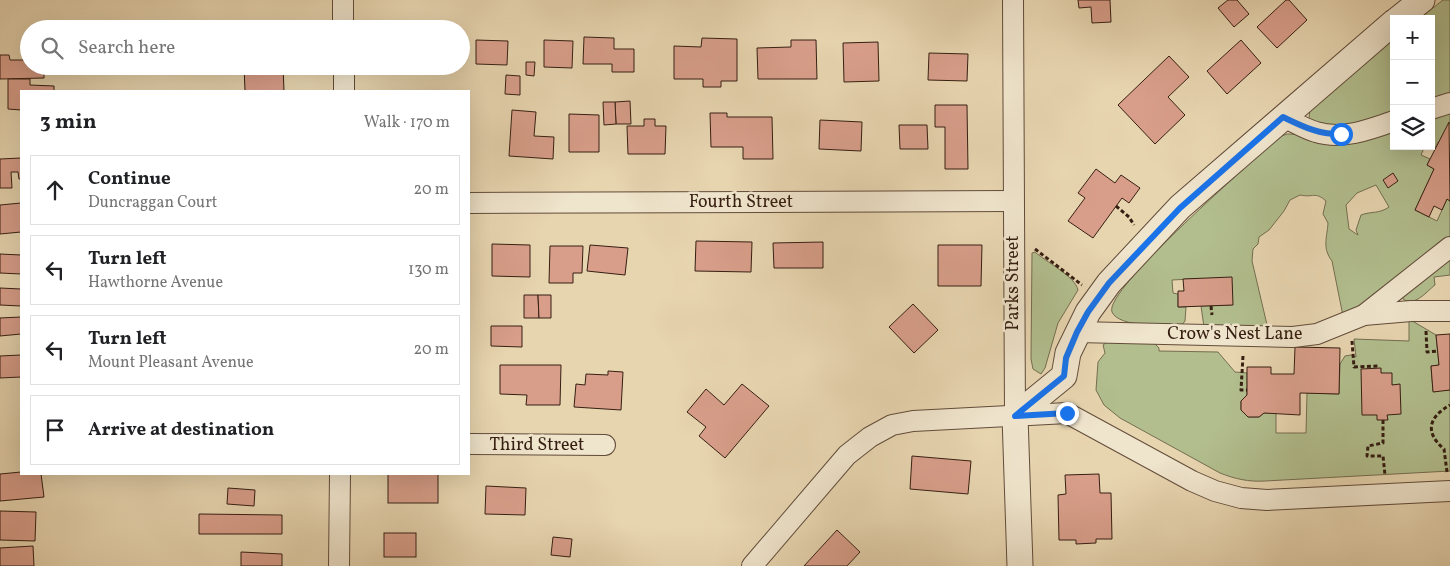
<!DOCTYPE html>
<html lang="en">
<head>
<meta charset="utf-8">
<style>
	:root { --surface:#fff; --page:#f6f6f6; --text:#202124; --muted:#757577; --line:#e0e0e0 }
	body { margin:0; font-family:Vollkorn,serif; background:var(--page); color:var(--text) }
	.controls { position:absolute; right:15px; top:15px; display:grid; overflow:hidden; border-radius:0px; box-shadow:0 5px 20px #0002 }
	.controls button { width:45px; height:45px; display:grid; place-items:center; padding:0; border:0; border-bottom:1px solid var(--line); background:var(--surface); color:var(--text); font:25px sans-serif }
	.stop { position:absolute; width:15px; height:15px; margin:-11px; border:4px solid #1a73e8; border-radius:50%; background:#fff }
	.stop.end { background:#1a73e8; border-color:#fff; box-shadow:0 1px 5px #0008 }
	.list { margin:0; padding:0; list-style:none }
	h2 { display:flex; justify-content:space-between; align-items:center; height:65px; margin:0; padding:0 20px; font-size:21px }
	h2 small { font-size:16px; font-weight:400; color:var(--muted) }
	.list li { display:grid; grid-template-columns:32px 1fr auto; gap:15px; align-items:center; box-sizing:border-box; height:70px; margin:0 10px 10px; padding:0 10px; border:1px solid var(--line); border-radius:0px }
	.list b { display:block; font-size:19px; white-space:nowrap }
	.list p { margin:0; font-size:16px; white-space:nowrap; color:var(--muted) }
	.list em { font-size:16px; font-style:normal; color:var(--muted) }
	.icon { flex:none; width:28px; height:28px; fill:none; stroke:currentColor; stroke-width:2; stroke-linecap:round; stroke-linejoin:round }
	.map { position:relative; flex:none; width:1450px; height:566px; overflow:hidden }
	.search { position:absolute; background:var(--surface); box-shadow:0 5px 20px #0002; left:20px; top:20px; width:450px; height:55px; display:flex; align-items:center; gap:12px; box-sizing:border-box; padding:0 18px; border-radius:28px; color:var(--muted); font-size:19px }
	.panel { position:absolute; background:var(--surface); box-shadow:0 5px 20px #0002; left:20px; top:90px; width:450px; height:385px; border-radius:0px }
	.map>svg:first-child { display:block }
	.green { fill:#b2be8e; stroke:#746e50; fill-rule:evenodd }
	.building { fill:#d89e8a; stroke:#361f12 }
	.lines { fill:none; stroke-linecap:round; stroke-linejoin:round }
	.minor-casing { stroke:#624c3a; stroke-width:22 }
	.tertiary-casing { stroke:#624c3a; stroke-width:27 }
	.path { stroke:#361f12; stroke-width:3; stroke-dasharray:4 2.5; stroke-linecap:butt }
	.minor { stroke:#efe4cc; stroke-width:20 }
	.tertiary { stroke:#efe4cc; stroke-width:25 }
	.route { stroke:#1a73e8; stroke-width:6 }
	.labels { text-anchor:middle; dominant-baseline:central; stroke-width:5; stroke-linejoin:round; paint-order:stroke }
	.street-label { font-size:18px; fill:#361f12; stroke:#efe4cc }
</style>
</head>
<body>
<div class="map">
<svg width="1450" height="566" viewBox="0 0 1450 566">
	<rect width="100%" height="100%" fill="#e7d5b0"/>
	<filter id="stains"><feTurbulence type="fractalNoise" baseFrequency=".004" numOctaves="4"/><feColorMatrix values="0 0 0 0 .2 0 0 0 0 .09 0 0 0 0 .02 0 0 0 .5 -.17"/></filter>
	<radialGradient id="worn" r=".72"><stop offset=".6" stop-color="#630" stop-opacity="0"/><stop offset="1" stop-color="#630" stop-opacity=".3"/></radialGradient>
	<g class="green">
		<path d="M1443,0H1450V97L1431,103V19H1419Z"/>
		<path d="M1394,39V116L1333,128L1309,119L1310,108L1315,103Z"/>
		<path d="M1450,112V123L1440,142H1438L1435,148L1431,146V118Z"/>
		<path d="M1394,132V146H1425L1421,155L1430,159L1427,165L1434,169L1415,210L1437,221L1447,199L1450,201V239L1370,302L1343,316L1332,261C1322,248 1327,238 1328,223L1323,214L1326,201C1315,191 1313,198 1300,195L1290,200L1284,211L1269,230L1259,237L1258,244L1253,249L1252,261L1268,329L1204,327L1201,306L1231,305L1191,279L1172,280L1173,293L1178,294V307H1186L1185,321L1181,326C1166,325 1119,328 1112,312C1103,290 1258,157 1279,137L1287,134L1370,137ZM1376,185L1389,207C1379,214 1372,211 1361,215L1356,230L1358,235L1349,229L1346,205L1357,193Z"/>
		<path d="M1035,252C1046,262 1075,276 1078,290L1058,323L1045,368L1041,374L1033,369L1031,359L1032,253Z"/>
		<path d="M1450,254V275L1434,277L1435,285C1426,292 1415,307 1403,299L1402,295Z"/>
		<path d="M1409,319L1436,335L1439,365L1431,366L1433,391L1450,390V471L1265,481C1249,482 1235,479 1220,473L1120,418L1104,405L1096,390L1098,362L1105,353L1103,345L1110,340L1153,342L1159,348V351L1218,352L1235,372L1247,373V395L1241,401V410L1248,417H1259L1264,413H1276V433H1306L1307,393L1339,394L1340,364L1345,356L1351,355L1356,357L1354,339L1409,341Z"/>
	</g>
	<g class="building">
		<path d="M1078,0H1110L1111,22L1092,23L1091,7L1079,8Z"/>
		<path d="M1228,0H1237L1249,14L1234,27L1218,8Z"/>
		<path d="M1286,0H1289L1307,20L1277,48L1257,27Z"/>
		<path d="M584,37L614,38V49H634V72H612V64H583Z"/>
		<path d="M702,38L737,39V81H721V87H703V79H674V46L701,47Z"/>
		<path d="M476,40L508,41L507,65L476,64Z"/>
		<path d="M544,40L573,41L572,68L544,67Z"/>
		<path d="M791,40H816L817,79H758L757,48L791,47Z"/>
		<path d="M1241,40L1261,63L1227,94L1207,71Z"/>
		<path d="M878,42L879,81L844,82L843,43Z"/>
		<path d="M929,53L968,54L967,81L928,80Z"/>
		<path d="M28,54L29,66H44V78L0,79V55H9L10,60H28Z"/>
		<path d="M1169,56L1189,77L1168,97L1185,115L1155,144L1118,105Z"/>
		<path d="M526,62H535L534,76L526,75Z"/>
		<path d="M57,66H86V68L57,69Z"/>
		<path d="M244,66H283L284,91H245Z"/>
		<path d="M506,75L520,76V95L505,94Z"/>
		<path d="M8,79H30V85L54,86V91H21V110L8,109Z"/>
		<path d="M630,101L631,124H616L615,102Z"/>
		<path d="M603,102H615L616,124L604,125Z"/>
		<path d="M935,105H967L968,169H945V127H935Z"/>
		<path d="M512,110L536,112L534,136L554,137L553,159L509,156Z"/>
		<path d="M710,113H727V117H772L773,159H743V147H711Z"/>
		<path d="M569,114L599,115V152H569Z"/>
		<path d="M644,119H655V126H666L665,154H628L627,126H644Z"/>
		<path d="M820,120L862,122L861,151L819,149Z"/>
		<path d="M1449,122L1450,201L1447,199L1442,210L1434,206L1429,217L1415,210L1434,169L1427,165Z"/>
		<path d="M899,125H927L928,149H900Z"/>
		<path d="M21,158V179H19L18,172H11L12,188H0V159Z"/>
		<path d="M1096,169L1115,183L1121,175L1140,188L1129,203L1122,198L1093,238L1068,221L1085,198L1078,193Z"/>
		<path d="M1393,173L1398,181L1388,188L1383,180Z"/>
		<path d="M21,203V232L0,234V205Z"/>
		<path d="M696,241L752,242L751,272L695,271Z"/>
		<path d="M823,242V268H774L773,243Z"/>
		<path d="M492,244L530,245V277L492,276Z"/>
		<path d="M590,245L628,248L625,275L587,271Z"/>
		<path d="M938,245H982L981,286H938Z"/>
		<path d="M550,246H583L582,273H573V283H549Z"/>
		<path d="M0,254L21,255V274L0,273Z"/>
		<path d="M1232,277L1233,305L1178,307V291H1184L1183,279Z"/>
		<path d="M0,288L21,289V306L0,305Z"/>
		<path d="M524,295H538L539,318H524Z"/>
		<path d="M538,295H551V318H539Z"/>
		<path d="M913,304L938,330L914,353L889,327Z"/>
		<path d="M21,317V334L0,336V318Z"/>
		<path d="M491,326H522V347L491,346Z"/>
		<path d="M1450,334V390L1433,392L1431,366L1439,365L1436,335Z"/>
		<path d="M1295,347L1340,348L1339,394L1300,393V415L1264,413L1259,417H1248L1241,410V401L1247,395V367H1271V374H1294Z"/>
		<path d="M21,355V377L0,378V356Z"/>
		<path d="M500,365H561L560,405H526L527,395L500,394Z"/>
		<path d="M1381,368V373H1392V385L1400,384L1401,414L1387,415L1388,420H1377V415H1362L1361,369Z"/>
		<path d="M608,371L623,372L621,410L574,407L576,384L585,385L586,374L608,375Z"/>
		<path d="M742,384L769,406L725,458L699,436L706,427L687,412L706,389L724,405Z"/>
		<path d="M912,456L971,461L968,494L910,489Z"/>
		<path d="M21,472V474H41L44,497L0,501V474Z"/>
		<rect x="388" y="474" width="50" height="29"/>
		<path d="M1099,474L1100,493H1111L1112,539H1096V543L1076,544V540H1059L1058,495L1066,494L1065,475Z"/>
		<path d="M486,486L526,488L525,515L485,514Z"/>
		<path d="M228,488L255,490L254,506L227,504Z"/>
		<path d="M0,511L36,512L35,541L0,540Z"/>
		<path d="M199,514L282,515V534H199Z"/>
		<path d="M837,530L860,552L847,566H804Z"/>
		<rect x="384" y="533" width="32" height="24"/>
		<path d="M553,537L572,539L570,557L551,555Z"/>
		<path d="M33,546L34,566H0V548Z"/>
		<path d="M241,552L282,554V566H241Z"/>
	</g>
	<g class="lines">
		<g class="minor-casing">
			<g id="minor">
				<path d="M343,0V29"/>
				<path d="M1013,0L1015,416"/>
				<path d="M344,66V91"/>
				<path d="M1431,109L1450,103"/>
				<path d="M1283,117C1294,122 1305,129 1316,132C1342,140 1369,130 1394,121"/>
				<path d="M469,203L1013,201"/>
				<path d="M1364,315L1450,247"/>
				<path d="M1077,332L1293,337L1317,334L1364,315L1411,311H1450"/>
				<path d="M469,444L605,445"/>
				<path d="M339,566L340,474"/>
				<path d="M752,566L847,455L870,437L892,425L913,421L1067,413L1192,481L1215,491L1241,498L1267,500L1450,491"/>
			</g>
		</g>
		<g class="tertiary-casing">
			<g id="tertiary">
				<path d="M1398,19L1422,0"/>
				<path d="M1020,566L1015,416L1064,376L1068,353L1088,312L1109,283L1180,207L1394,22"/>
			</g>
		</g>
		<g class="path">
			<path d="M1116,206L1129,217L1134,225"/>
			<path d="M1035,249L1082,285"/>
			<path d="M1211,306L1212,315"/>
			<path d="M1426,331L1427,352L1438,351"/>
			<path d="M1352,341L1354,367L1378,366V368"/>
			<path d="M1243,356L1241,390H1247"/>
			<path d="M1383,420V443L1368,446L1367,456H1383L1385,475"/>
			<path d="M1447,472L1444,449C1424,432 1429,417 1450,405"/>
		</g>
		<use href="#minor" class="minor"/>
		<use href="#tertiary" class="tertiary"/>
	</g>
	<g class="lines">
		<path class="route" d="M1067,413L1015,416L1064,376L1066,358L1077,332L1088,312L1109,283L1180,208L1283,117C1302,126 1319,135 1341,134"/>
	</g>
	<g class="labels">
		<g class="street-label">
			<text x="741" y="202">Fourth Street</text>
			<text transform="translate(1013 283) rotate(-90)">Parks Street</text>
			<text x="1235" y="334">Crow's Nest Lane</text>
			<text x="537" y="445">Third Street</text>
		</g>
	</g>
	<rect width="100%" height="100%" filter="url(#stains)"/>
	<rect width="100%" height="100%" fill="url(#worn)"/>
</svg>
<div class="controls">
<button>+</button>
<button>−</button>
<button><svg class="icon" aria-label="layers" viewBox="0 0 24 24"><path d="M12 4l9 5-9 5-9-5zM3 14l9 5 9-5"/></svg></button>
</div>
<div class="stop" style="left:1341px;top:134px"></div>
<div class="stop end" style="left:1067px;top:413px"></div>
<div class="search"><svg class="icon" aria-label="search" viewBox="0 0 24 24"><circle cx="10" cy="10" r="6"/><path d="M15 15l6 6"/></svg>Search here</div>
<section class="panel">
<h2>3 min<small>Walk · 170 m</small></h2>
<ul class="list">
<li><svg class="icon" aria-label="ahead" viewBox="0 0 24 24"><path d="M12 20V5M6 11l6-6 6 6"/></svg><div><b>Continue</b><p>Duncraggan Court</p></div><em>20 m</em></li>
<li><svg class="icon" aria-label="left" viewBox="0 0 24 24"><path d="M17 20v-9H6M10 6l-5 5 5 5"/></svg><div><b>Turn left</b><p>Hawthorne Avenue</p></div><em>130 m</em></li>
<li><svg class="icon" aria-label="left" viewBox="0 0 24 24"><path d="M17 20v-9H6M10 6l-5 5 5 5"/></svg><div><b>Turn left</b><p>Mount Pleasant Avenue</p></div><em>20 m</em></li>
<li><svg class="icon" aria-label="arrive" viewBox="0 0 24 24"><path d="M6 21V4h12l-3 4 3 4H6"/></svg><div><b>Arrive at destination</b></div></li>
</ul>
</section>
</div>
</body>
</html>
